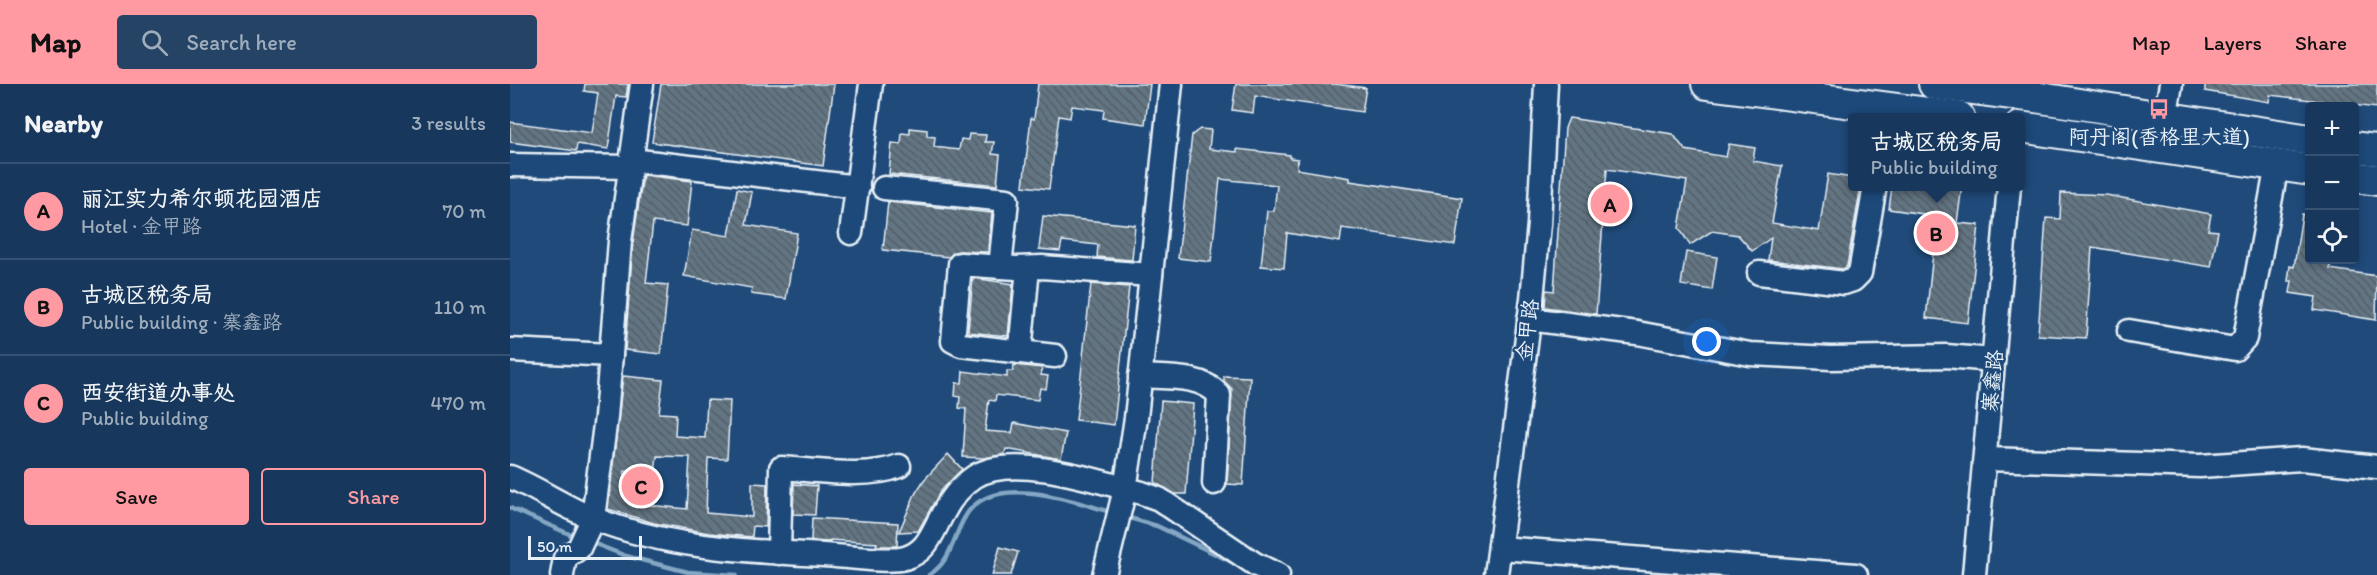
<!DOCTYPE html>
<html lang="en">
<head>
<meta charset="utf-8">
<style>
	:root { --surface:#17385c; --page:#244365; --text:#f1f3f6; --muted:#9eacbb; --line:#365272; --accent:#ff9aa2 }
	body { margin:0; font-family:Itim,"LXGW WenKai TC",sans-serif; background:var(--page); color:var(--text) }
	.controls { position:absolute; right:18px; top:18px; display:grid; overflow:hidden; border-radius:6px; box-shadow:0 3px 9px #0003 }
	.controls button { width:54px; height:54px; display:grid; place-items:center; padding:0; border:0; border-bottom:2px solid var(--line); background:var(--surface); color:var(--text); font:30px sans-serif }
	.scale { position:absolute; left:18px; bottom:15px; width:114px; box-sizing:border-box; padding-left:6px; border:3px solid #e8f1f8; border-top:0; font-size:16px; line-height:21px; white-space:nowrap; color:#e8f1f8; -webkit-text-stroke:4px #1f4a7a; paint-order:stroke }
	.you { position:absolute; left:1197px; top:258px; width:21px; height:21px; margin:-15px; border:4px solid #fff; border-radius:50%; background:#1a73e8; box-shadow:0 0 0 9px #1a73e833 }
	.badge { display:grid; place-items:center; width:39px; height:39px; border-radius:50%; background:var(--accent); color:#111; font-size:20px; font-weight:700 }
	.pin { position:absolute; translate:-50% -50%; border:3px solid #fff; box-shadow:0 2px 6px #0006 }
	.popup { position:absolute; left:1338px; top:29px; width:177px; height:78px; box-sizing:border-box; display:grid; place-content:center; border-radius:6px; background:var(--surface); filter:drop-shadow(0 2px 4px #0005); font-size:20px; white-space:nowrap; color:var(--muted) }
	.popup b { font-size:22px; color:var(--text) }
	.popup::after { content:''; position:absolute; left:50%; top:100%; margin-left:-12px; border:12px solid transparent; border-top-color:var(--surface) }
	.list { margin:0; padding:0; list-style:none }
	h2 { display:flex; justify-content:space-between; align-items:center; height:78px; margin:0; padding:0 24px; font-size:26px }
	h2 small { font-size:20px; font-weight:400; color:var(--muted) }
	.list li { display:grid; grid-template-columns:39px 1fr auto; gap:18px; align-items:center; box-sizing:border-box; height:96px; padding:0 24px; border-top:2px solid var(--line) }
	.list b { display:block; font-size:22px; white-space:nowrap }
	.list p { margin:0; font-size:20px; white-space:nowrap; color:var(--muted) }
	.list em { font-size:20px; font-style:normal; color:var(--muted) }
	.actions { display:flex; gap:12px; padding:18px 24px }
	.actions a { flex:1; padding:14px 0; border:2px solid var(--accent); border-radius:6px; text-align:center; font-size:21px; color:var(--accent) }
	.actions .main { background:var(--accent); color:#111 }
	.icon { flex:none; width:33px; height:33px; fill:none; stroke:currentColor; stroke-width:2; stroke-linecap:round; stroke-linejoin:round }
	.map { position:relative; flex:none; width:1867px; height:491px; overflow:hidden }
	header { display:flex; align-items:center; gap:36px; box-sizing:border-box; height:84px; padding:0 30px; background:var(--accent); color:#111 }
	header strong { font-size:28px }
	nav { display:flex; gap:33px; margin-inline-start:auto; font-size:21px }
	.search { width:420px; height:54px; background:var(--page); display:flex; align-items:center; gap:15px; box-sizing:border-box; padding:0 21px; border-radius:6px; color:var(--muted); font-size:22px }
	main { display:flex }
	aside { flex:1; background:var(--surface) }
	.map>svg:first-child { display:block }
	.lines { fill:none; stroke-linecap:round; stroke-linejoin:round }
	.stream { stroke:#84a7c3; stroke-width:4.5 }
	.building { fill:url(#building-back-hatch); stroke:#e8f1f8; stroke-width:1.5; fill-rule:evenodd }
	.minor-casing { stroke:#e8f1f8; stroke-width:27 }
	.major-casing { stroke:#e8f1f8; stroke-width:34 }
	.minor { stroke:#1f4a7a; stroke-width:22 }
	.major { stroke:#1f4a7a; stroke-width:30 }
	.labels { text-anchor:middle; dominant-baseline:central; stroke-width:4.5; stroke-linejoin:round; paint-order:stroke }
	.poi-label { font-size:21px; fill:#e8f1f8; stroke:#1f4a7a }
	.street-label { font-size:21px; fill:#e8f1f8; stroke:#1f4a7a }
</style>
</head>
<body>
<header>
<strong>Map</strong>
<div class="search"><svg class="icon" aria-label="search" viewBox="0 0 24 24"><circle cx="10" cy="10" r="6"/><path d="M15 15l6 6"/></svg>Search here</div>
<nav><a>Map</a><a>Layers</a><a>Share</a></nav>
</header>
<main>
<aside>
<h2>Nearby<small>3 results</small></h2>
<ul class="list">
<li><span class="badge">A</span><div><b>丽江实力希尔顿花园酒店</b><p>Hotel · 金甲路</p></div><em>70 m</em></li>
<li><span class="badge">B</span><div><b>古城区税务局</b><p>Public building · 寨鑫路</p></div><em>110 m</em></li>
<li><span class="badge">C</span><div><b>西安街道办事处</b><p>Public building</p></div><em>470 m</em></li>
</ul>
<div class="actions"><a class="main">Save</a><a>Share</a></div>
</aside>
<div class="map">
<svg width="1867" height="491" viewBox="0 0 1867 491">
	<defs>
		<pattern id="building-back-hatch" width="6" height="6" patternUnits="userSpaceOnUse" patternTransform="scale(1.5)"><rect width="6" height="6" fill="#627583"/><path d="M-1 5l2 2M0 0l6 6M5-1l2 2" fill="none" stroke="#545e66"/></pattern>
	</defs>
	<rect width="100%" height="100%" fill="#1f4a7a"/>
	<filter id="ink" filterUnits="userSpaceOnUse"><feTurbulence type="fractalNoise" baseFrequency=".0167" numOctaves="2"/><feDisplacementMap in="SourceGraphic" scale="12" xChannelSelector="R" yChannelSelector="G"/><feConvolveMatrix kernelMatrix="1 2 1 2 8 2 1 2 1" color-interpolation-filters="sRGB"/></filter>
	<g filter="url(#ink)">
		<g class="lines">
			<g class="stream">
				<path d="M0,424L66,453"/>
				<path d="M616,433L647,442L724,479"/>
				<path d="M80,458L116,472L178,488L226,491"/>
				<path d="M419,491C441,478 443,453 455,433C480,387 565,417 603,429"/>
			</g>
		</g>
		<g class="building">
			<path d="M75,0H118L116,13L106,12L98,65L67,60L66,67L0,58V38L82,49L88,9L74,7Z"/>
			<path d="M151,0H324L313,82L142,58Z"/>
			<path d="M528,0H640L635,40L593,34L594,26L562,22L560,34L549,32L539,105L513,102L521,34L524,35Z"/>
			<path d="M726,0H825L856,4L852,28L745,12L743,29L722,26Z"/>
			<path d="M1695,0H1867V24L1760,11L1759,18L1695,7Z"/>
			<path d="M1059,34L1163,50L1175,66L1216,73L1219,60L1245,64L1243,77L1272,82L1262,139L1309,147L1318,90L1342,94V102H1351L1337,182L1333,185L1258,176L1261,154L1242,167L1228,151L1202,147L1180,161L1169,144L1177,97L1097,85L1086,230L1035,223L1036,206L1044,207L1055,44Z"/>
			<path d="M400,44L417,46V52L425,53L424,63L449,66L451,55L458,56L459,50L476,51L475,58H484L482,70L490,71L487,101L379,90L382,59L391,60L392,49L400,50Z"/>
			<path d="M690,45L701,46L699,65L727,68V65L780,71V74L788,75L787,85L840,94V97L952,114L945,161L832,144L830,158L777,149L774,184L751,182L757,127H764L767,101L710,95L701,178L668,174L682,51Z"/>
			<path d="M133,91L182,97L177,142L143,138L136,199L158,201L151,270L115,266L123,158Z"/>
			<path d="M1382,102H1452L1447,139L1469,141L1458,239L1416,234L1427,132L1379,125Z"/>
			<path d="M227,105L242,108L236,141L287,149L276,215L241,210L242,204L174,192L182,146L219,152Z"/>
			<path d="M1551,109L1596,111L1701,130L1698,146L1708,147L1701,183L1582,163L1576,254L1528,251L1536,134L1550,135Z"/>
			<path d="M378,118L482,129L478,168L450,167L444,168L439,173L373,166Z"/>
			<path d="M1792,130L1800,131V176H1821L1820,185L1867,192L1866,236L1804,226L1806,213L1780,209L1782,197H1778L1780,182L1784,183Z"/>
			<path d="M533,132L625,141L622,176L587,173L588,161L552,157L550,167L529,165Z"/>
			<path d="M1176,168L1207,173L1202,206L1171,201Z"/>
			<path d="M463,194L503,200L498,252L458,248Z"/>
			<path d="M581,200L619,203L604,341L566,336Z"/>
			<path d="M504,281L532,284L531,291L538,292L536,305L530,304L528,316L486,311L485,317L479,316L475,347L502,349L504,339L556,349L551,375L496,365L495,370L474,374L453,373L456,325L449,324L450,313L445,312L446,299H452L453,287L497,293V287H503Z"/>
			<path d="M113,292L153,296L149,329L166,330L165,352L195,354L197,316L220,317L217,375L198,374L196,429L242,433V399L257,400L256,443L243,442L242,453L199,449L144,439L98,425ZM147,372L180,373L177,425L129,420L130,416L113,412L115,387L145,389Z"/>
			<path d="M714,292L740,293L733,401L717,400L722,305L714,297Z"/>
			<path d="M651,317L683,320L676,410H665L645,399Z"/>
			<path d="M438,370L452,385L430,408L408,447L389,448L405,410L414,396Z"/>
			<path d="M284,400L307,402L305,431L283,430Z"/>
			<path d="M302,434L388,439L387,462H366L367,459L320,456V458L301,457Z"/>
			<path d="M490,463L508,468L501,491H482Z"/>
		</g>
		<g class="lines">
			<g class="minor-casing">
				<g id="minor">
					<path d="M1655,34L1661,0"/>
					<path d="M121,76L348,103"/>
					<path d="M0,81L120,83"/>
					<path d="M374,104L497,116L490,183"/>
					<path d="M341,149L361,0"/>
					<path d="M1249,189L1334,199L1343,196L1350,189L1365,102"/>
					<path d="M1019,235L1127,249L1240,270L1321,274L1436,272L1483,276"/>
					<path d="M1619,247L1725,265L1735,254L1767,81"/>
					<path d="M0,266L101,271"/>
					<path d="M510,268L518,184"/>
					<path d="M545,272L451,261L443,257L450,180L506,184L532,183L641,191"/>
					<path d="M630,292C655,294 691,290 709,311L704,399"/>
					<path d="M1475,375L1690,382L1792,375L1867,383"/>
					<path d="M0,393C29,405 56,424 85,435C158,464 236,467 313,471C334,472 377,479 395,474C417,468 422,449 432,431C439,417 451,402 464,393C503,368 590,398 632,409L649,415L745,480L768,491"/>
					<path d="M990,464L1346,491"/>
					<path d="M269,469L271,384C306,386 357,395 389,382"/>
					<path d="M52,491L55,474L69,464L83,434L96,333L110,157L132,0"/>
					<path d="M594,491L615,405L626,334L661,0"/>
					<path d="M986,491L1022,215L1029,140L1036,0"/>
					<path d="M1464,491L1499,102"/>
				</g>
			</g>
			<g class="major-casing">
				<g id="major">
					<path d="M1197,0L1449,33"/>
					<path d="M1424,0L1524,13L1800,56"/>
					<path d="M1510,43L1800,86"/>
					<path d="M1844,63L1867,66"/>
					<path d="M1844,93L1867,96"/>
				</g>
			</g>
			<use href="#minor" class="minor"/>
			<use href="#major" class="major"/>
		</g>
	</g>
	<defs>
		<g id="bus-bare" transform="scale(1.62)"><path d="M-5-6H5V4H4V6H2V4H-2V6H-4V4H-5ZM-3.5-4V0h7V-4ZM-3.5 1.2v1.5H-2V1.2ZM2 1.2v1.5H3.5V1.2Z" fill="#ff9aa2" stroke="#1f4a7a" stroke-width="2.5" paint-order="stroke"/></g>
	</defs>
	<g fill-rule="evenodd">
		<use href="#bus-bare" x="1649" y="25"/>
	</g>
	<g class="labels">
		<g class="poi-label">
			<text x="1649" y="52">阿丹阁(香格里大道)</text>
		</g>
		<g class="street-label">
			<text transform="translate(1017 246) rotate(-83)">金甲路</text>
			<text transform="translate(1482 297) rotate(-85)">寨鑫路</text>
		</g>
	</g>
</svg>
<div class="controls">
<button>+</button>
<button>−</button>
<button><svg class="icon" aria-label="locate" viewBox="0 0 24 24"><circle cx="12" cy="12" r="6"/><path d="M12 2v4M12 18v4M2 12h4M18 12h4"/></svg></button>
</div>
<div class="scale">50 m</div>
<div class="you"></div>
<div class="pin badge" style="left:1100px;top:120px">A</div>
<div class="pin badge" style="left:1426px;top:149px">B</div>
<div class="popup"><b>古城区税务局</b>Public building</div>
<div class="pin badge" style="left:131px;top:402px">C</div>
</div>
</main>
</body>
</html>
